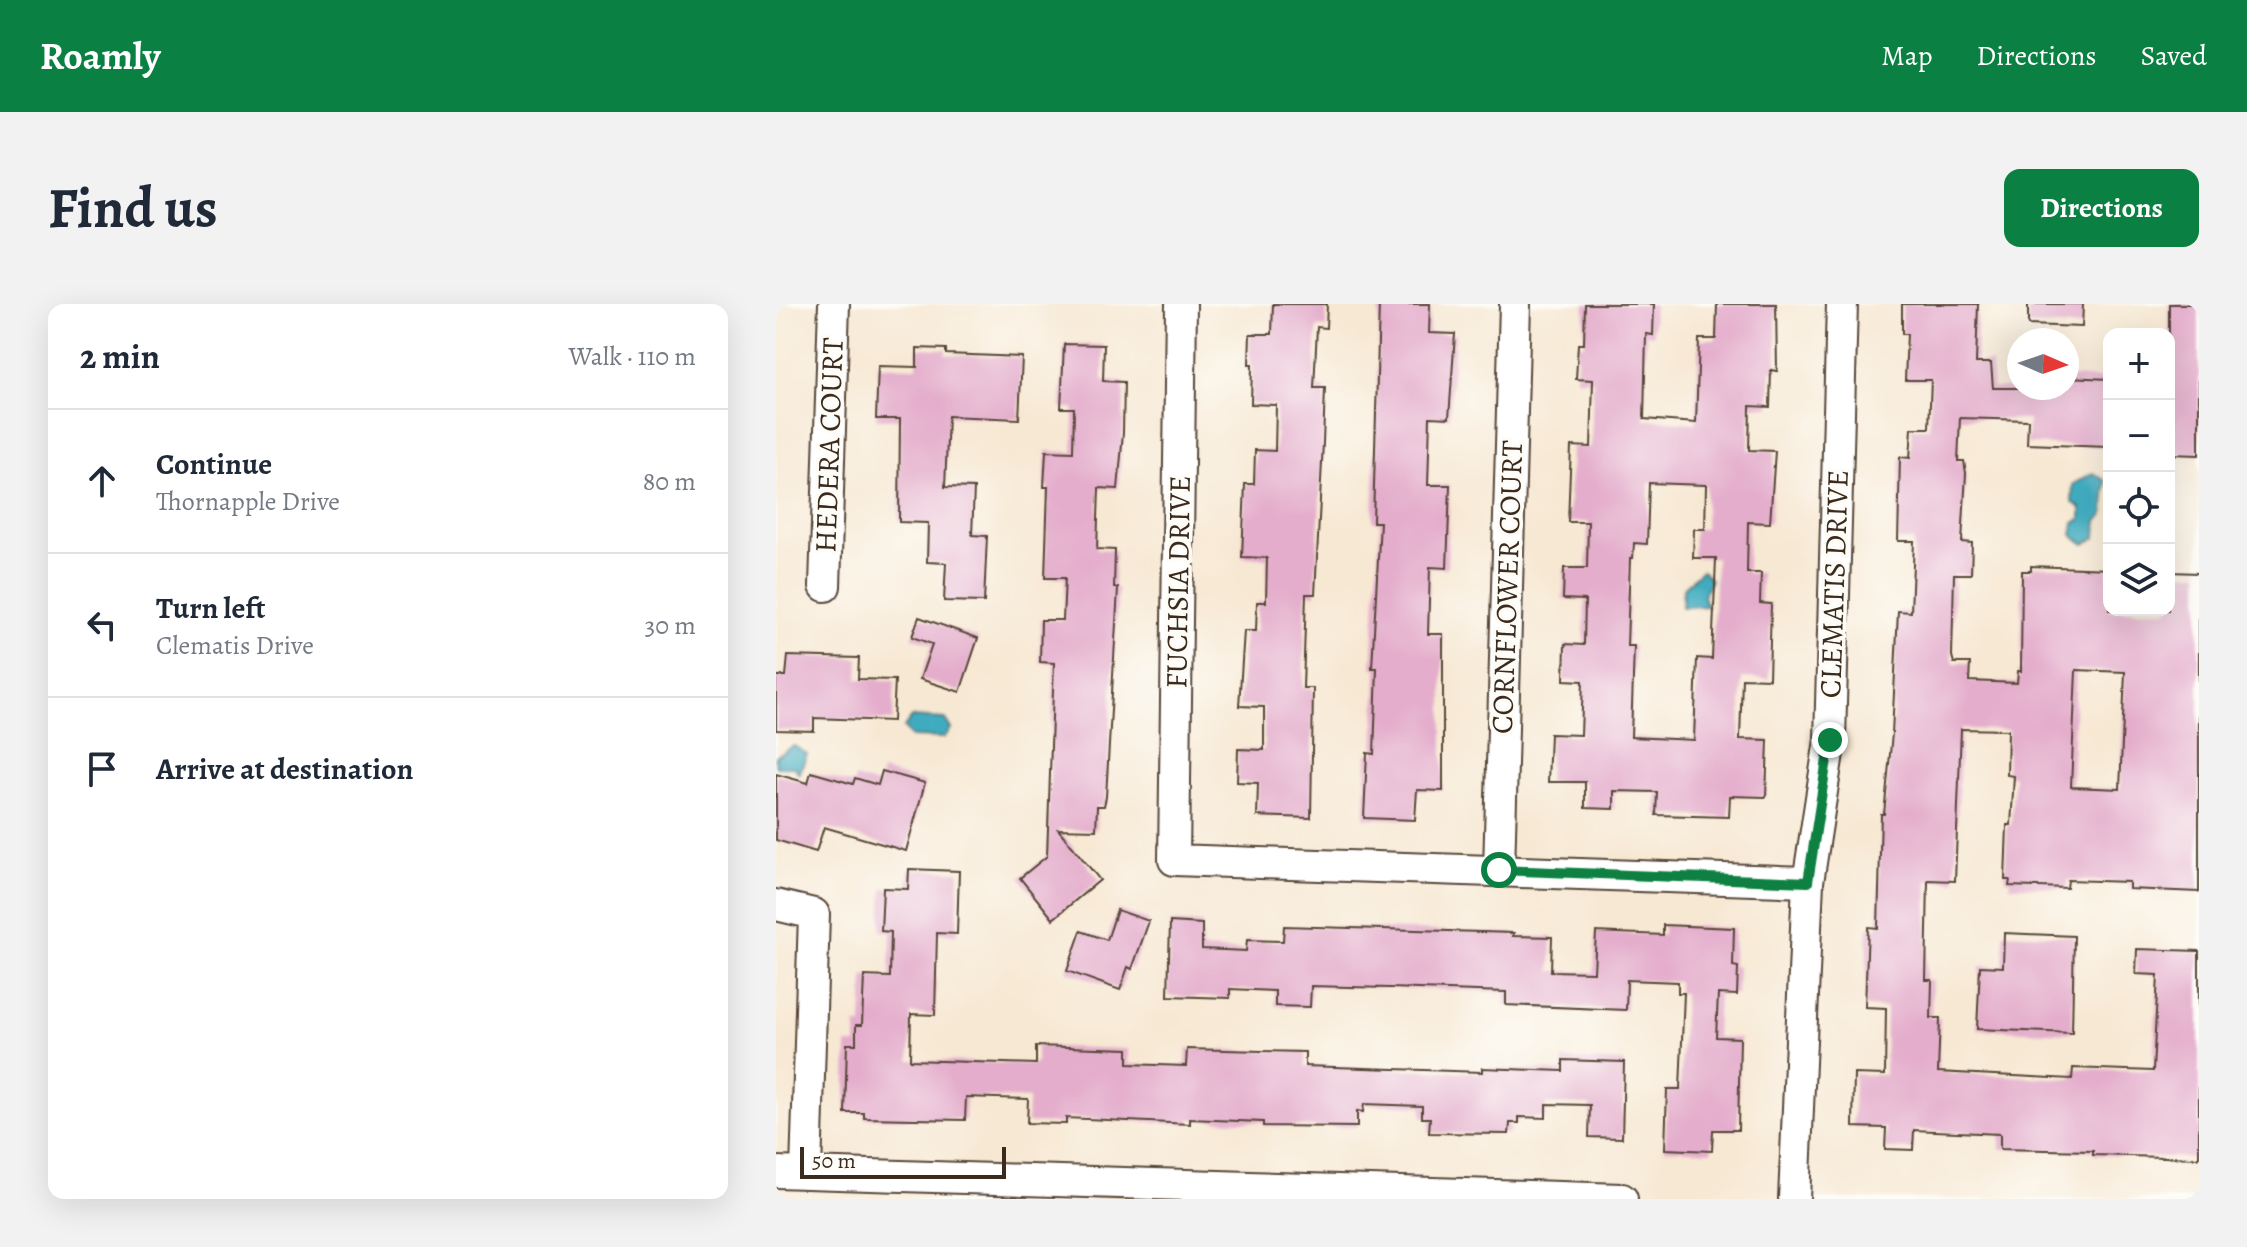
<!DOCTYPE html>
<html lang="en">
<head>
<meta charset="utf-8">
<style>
	:root { --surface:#fff; --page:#f2f2f3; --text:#1f2937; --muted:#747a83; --line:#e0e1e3; --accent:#0b8043 }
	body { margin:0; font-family:Alegreya,serif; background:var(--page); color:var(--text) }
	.controls { position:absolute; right:24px; top:24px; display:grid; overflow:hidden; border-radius:16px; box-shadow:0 8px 32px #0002 }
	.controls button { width:72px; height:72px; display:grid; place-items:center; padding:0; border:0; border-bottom:2px solid var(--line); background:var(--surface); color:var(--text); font:40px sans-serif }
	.compass { position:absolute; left:1231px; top:24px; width:72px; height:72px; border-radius:50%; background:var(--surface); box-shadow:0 8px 32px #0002; rotate:92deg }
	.scale { position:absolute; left:24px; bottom:20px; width:206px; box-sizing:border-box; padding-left:8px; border:4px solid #3b2a1e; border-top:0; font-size:22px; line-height:28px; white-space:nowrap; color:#3b2a1e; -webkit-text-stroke:6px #fdfcf7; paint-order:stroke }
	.stop { position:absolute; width:24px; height:24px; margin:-18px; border:6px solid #0b8043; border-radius:50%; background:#fff }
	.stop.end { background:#0b8043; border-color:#fff; box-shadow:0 2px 8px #0008 }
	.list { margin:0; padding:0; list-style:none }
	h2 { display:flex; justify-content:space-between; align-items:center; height:104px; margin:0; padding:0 32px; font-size:34px }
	h2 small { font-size:26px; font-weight:400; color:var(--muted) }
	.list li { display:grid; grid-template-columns:52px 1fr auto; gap:24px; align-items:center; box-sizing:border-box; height:144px; padding:0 32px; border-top:2px solid var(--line) }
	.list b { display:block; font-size:30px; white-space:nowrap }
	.list p { margin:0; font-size:26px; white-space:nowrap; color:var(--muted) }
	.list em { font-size:26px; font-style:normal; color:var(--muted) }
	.icon { flex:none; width:44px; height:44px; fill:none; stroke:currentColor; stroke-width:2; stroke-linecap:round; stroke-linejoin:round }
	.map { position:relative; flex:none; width:1423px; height:895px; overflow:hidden; border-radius:16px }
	header { display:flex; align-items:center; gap:48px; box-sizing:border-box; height:112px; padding:0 40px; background:var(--accent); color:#fff }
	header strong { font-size:38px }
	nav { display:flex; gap:44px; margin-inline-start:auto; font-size:28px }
	.intro { display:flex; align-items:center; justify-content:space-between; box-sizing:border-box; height:192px; padding:0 48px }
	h1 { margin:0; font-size:56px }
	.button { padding:20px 36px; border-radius:16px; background:var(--accent); color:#fff; font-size:28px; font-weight:700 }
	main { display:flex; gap:48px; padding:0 48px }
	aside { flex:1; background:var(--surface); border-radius:16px; box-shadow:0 8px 32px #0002 }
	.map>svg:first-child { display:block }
	.water { fill:#40abbf; stroke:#3e6a6e; stroke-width:2 }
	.building { fill:#e4adcc; fill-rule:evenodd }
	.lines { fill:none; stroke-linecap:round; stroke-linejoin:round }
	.minor-casing { stroke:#574639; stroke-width:34 }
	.minor { stroke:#fff; stroke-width:30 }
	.route { stroke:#0b8043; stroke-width:10 }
	.labels { text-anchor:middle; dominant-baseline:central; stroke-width:7; stroke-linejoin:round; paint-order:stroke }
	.street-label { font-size:30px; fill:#3b2a1e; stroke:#fdfcf7 }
</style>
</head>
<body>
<header>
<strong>Roamly</strong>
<nav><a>Map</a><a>Directions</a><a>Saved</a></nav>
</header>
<div class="intro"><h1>Find us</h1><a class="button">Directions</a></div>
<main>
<aside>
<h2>2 min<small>Walk · 110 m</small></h2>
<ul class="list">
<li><svg class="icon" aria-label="ahead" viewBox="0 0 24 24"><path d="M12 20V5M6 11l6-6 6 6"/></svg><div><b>Continue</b><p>Thornapple Drive</p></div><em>80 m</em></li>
<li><svg class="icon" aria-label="left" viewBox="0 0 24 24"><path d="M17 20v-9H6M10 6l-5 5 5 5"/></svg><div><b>Turn left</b><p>Clematis Drive</p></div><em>30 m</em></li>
<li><svg class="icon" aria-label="arrive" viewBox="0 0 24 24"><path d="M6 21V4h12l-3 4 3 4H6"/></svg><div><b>Arrive at destination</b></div></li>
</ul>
</aside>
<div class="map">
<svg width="1423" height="895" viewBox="0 0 1423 895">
	<rect width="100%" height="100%" fill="#fdfcf7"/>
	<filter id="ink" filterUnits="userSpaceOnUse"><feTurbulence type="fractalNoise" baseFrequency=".0125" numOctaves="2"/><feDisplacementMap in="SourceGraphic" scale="16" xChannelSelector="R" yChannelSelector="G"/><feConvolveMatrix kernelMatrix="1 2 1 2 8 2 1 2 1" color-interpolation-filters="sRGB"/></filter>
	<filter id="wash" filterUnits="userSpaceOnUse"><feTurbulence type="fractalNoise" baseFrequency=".006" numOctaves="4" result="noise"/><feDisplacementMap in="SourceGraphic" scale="32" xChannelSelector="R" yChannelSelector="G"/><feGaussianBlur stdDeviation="1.8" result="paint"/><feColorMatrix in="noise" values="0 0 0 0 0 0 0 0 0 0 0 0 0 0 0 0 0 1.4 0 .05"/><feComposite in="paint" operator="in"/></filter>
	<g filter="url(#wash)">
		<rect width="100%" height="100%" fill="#f7e8d3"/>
		<g class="water">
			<path d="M1317,169L1330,177L1328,211L1321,217L1320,234L1309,240L1296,231L1298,219L1305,216V204L1296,198L1297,180Z"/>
			<path d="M926,266L935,276L927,292L931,302L906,303L907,284Z"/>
			<path d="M136,413L169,415L175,425L168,434L135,433L128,424Z"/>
			<path d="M18,442L31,450L23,470L19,463H0V452Z"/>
		</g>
		<g id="blocks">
			<g class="building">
				<path d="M497,0H551L550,24L541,23L538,84H549L547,139L539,290H530L527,384H537L535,514L481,512L482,479L461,478L462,445L488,446V403L463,402L468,327H480L481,298H490L491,254L466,253L469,180H478L479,146L499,147L500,101L475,100L476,60H473L474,30H496Z"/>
				<path d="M603,0H654L653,29L679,30L673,114L654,113L652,181H674L671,264L654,263L652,330H667V487L641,486L639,516L588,514L591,449L598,450L601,364H596L604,218H597Z"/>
				<path d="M809,0H878L877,31L870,30L868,115L920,119L923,35H940L941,0H1000L1001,67L995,66L994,103L974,102L973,146L999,147L994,219L972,218L971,269H985L984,299L995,300L993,375L966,374L964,435L992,436L990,493L954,492L953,513L880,511L881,488L838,487V505L809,504V478H772L774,430L805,431L807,377L788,376L789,340L808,341L809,296L787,295L788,264H811L812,218H792L795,142L815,143L817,76L800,75L802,40H808ZM873,179L930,181L929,225H918L917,254H940L936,355L921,354L918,436L855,433L858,342H851L854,254H857L858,239L871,240Z"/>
				<path d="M1126,0H1202L1200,59H1215L1217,84H1291V73L1333,75V143L1251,140L1252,116L1184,114L1182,157H1188L1190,169L1186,238L1196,239L1195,270H1178L1176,352L1178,359H1194L1193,377L1241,379L1242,367H1245L1246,267H1255V262L1333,265V306H1393V268L1423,269V588L1353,585V578L1292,576L1291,584L1233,582L1234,576H1229L1231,521H1235L1238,472L1231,471L1232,426L1185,425L1179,577L1152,576L1150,676H1156L1155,714H1164L1162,768L1296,775L1297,764L1377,767L1382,671L1360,670L1361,645L1423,647V854L1317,851V847L1224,845V830L1138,826L1137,846L1109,845L1110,824L1077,823L1078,770L1109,771L1110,704L1089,703L1092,623L1102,624L1105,510H1108L1116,430L1122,307L1135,308L1138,237H1122L1124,153L1134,154L1136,124H1153L1155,76H1129L1131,30H1126ZM1300,366L1349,368L1344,485L1295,483Z"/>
				<path d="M1252,0H1307L1306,23L1252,21Z"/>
				<path d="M1393,0H1423V151L1393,150Z"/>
				<path d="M288,40L328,41L327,77L348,78L347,129L342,185L323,184L321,245L339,246L338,284H342L330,493L328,502H321L320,526L282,525L324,576L277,615L244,574L271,552L278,359L264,358L265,316H287L289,274H269L272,183H268L270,147L297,148L298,104H285Z"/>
				<path d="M141,44L170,45V50L246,53L243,115L172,112L169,183L198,184L196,231L211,232L208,298L168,297L170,259L151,258L152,219L123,218L124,115H100L102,62L141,63Z"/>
				<path d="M143,313L202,334L184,388L144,375L156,340L136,333Z"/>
				<path d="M12,352L83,354L82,375L119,376L117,417L38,414V427L0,426V372H10Z"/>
				<path d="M106,467L149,479L130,547L48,523L40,548L0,536V470L32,479L35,468L77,480L79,474L102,481Z"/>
				<path d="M133,565L183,567L181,630L161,629L159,711L135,710L134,756L260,760V742L352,745V760L410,762L411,745L529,748V762L706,768V764L787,767V756L848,758L846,834L813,833L814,801L770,800V814L743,813V819H734L733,830L653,829L654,814H646V802L588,800L587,808L581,807V823L487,822V818L414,815V820L290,814V820L251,819L252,795L190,793L189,816L88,814V809H69L71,740H80V721H86L88,672L114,673L115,628L105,627L107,584L132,585Z"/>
				<path d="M341,606L373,617L356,665L352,663L344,686L291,667L305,627L331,636Z"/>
				<path d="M394,618L426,620V645L470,647L471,636L507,637L508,622L738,629L737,632L776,633L775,667L818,668L820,628L887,631V621L958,624L957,662L962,663L961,691L942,690L940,733L964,734L962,826H937L936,847L889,845L891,785H904L908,689H902V678L851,676L850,706L730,701V688L614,684L535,682L534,703L499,702V687L454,685V694L392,692Z"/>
				<path d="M1228,629L1298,632L1296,729L1201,725L1204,662L1227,663Z"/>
			</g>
		</g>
	</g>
	<g filter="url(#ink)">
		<use href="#blocks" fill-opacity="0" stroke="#574639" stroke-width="2"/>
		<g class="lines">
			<g class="minor-casing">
				<g id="minor">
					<path d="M405,0L398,556L1032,578"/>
					<path d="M49,282L58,0"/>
					<path d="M723,566L739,0"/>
					<path d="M0,601L38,610L30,868"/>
					<path d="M0,868L846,895"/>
					<path d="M1018,895L1032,578L1054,436L1066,0"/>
				</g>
			</g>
			<use href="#minor" class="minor"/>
		</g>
	</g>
	<g class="lines" filter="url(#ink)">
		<path class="route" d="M723,566L1032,578L1054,436"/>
	</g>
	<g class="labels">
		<g class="street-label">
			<text transform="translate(53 141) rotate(-88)">HEDERA COURT</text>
			<text transform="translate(402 278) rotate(-89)">FUCHSIA DRIVE</text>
			<text transform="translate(1058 280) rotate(-88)">CLEMATIS DRIVE</text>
			<text transform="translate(731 283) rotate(-88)">CORNFLOWER COURT</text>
		</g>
	</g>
</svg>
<div class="controls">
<button>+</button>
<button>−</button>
<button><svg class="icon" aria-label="locate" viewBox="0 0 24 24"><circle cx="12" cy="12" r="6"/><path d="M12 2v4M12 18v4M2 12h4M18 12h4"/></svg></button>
<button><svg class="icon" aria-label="layers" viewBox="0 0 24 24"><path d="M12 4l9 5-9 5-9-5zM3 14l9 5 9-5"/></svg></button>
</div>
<svg class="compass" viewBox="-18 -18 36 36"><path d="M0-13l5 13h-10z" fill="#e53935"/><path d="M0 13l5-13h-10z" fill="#747a83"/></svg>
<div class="scale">50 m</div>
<div class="stop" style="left:723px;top:566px"></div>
<div class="stop end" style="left:1054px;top:436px"></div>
</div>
</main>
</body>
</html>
